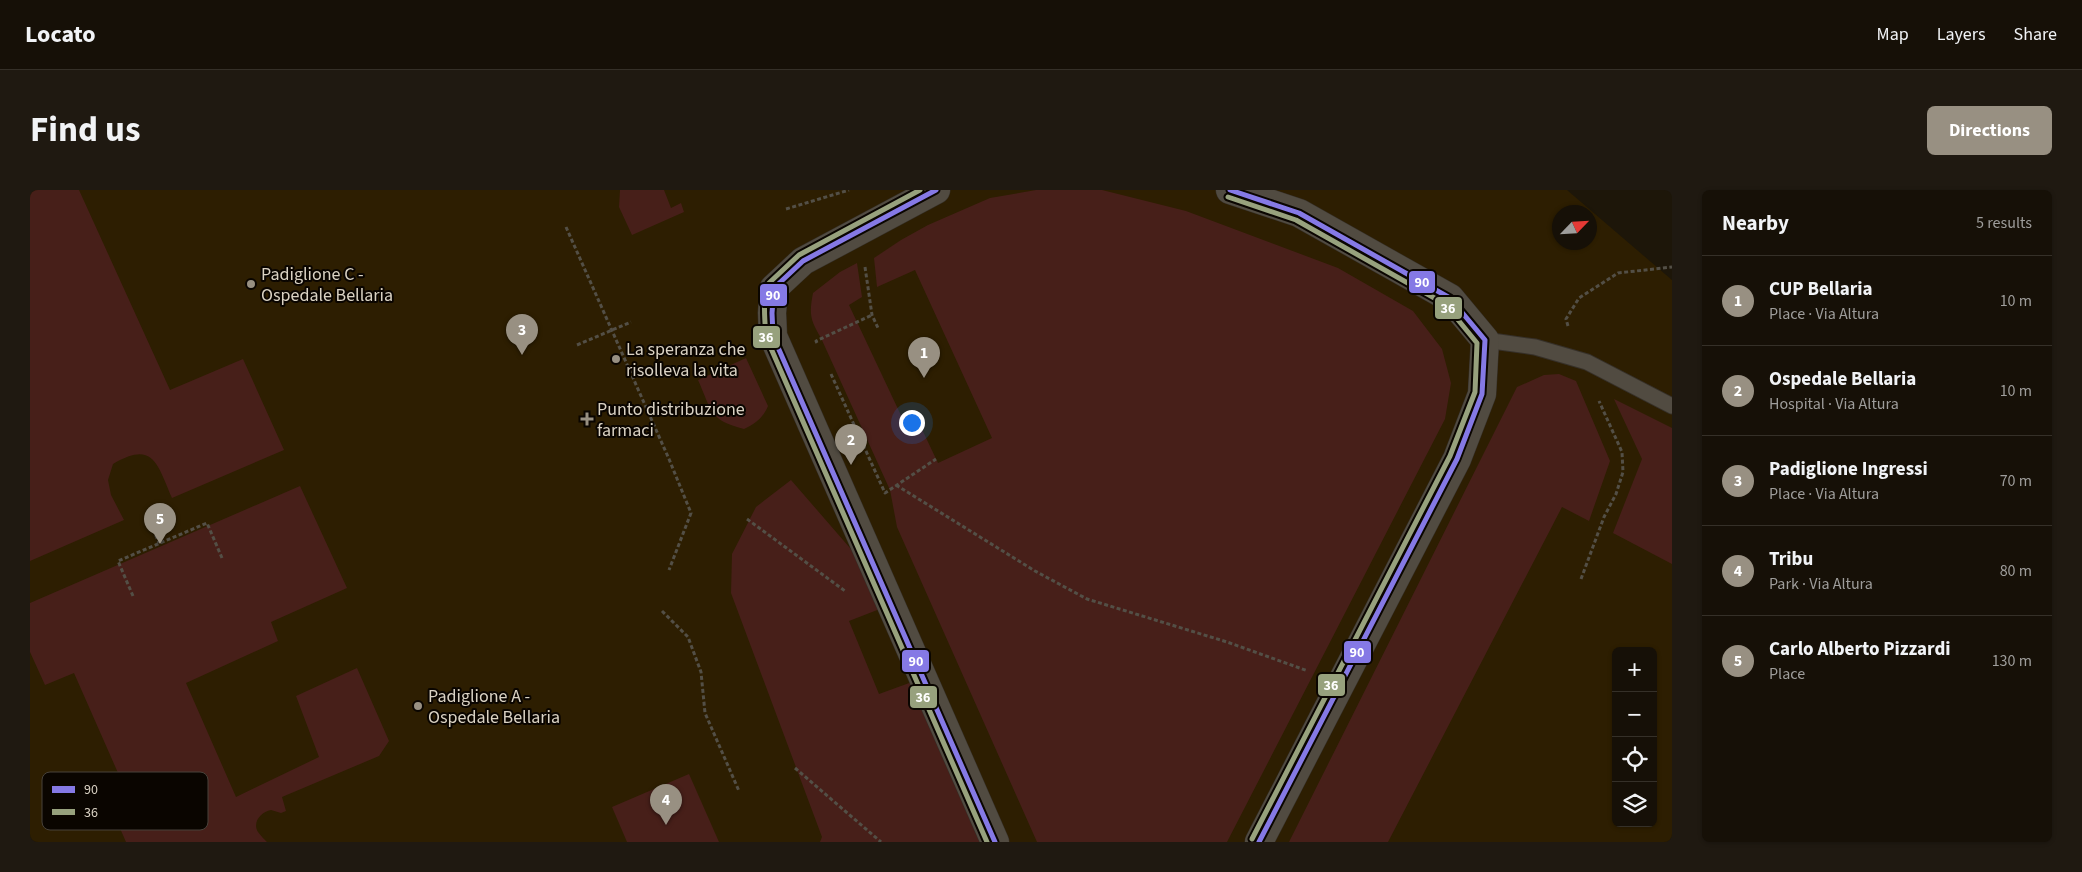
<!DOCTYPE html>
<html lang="en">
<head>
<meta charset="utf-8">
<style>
	:root { --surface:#161007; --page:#1f1911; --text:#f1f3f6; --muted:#9e9d9b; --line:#353028; --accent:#989082 }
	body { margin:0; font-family:"Source Sans 3",sans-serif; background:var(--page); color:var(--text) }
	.controls { position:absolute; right:15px; bottom:15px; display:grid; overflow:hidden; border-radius:8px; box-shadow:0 1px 4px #0004 }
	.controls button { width:45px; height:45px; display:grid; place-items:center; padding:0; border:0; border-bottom:1px solid var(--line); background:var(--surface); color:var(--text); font:25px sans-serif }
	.compass { position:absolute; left:1522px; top:15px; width:45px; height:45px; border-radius:50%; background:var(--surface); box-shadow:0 1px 4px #0004; rotate:65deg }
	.you { position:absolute; left:881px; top:232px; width:18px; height:18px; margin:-12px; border:4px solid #fff; border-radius:50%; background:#1a73e8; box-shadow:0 0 0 8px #1a73e833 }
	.badge { display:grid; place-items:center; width:32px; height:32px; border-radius:50%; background:var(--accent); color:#fff; font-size:16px; font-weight:700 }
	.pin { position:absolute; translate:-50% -41px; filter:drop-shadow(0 1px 2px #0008) }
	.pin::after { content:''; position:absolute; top:26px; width:18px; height:15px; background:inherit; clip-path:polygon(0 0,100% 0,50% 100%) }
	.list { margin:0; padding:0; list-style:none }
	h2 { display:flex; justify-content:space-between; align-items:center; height:65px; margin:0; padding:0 20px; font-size:21px }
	h2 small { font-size:16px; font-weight:400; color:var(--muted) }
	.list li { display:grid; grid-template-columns:32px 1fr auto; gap:15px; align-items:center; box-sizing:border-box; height:90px; padding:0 20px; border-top:1px solid var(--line) }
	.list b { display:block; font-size:19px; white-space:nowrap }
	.list p { margin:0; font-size:16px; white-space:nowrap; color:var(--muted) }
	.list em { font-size:16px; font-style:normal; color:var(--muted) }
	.icon { flex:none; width:28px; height:28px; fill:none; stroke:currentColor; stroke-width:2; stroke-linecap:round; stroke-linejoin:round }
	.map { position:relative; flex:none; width:1642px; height:652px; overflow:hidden; border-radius:8px }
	header { display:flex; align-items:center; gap:30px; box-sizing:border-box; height:70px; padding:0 25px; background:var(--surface); border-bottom:1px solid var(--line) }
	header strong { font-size:24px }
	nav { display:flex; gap:28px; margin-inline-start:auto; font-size:18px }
	.intro { display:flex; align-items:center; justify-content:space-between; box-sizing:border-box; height:120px; padding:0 30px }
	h1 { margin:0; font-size:35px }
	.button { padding:12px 22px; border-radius:8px; background:var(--accent); color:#fff; font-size:18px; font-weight:700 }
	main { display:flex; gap:30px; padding:0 30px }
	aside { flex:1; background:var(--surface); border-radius:8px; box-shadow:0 1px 4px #0004 }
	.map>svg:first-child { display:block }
	.built { fill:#2d1e01; fill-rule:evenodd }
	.green { fill:#471f19 }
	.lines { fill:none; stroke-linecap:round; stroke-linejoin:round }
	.service-casing { stroke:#363029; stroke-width:17 }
	.minor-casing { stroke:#363029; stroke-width:29 }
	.path { stroke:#534f46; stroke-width:3; stroke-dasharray:4 2.5; stroke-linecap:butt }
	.service { stroke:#514b41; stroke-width:15 }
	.minor { stroke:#514b41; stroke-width:28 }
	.bus-1-casing { stroke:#0a0500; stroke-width:9 }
	.bus-2-casing { stroke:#0a0500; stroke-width:9 }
	.bus-1 { stroke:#8579e5; stroke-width:5 }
	.bus-2 { stroke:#97a17d; stroke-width:5 }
	.poi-dot { fill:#989082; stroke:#0a0500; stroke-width:2 }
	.labels { text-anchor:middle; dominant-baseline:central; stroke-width:4; stroke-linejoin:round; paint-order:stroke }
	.poi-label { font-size:18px; fill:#dad2c3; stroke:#0a0500; text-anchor:start }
	.key { fill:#0a0500; stroke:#48423a; stroke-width:1 }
	.key-label { font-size:14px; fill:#dad2c3 }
	.line-badge { stroke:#0a0500; stroke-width:2 }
	.badge-label { font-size:14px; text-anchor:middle; font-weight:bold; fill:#fff }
</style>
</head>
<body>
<header>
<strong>Locato</strong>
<nav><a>Map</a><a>Layers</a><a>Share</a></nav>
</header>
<div class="intro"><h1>Find us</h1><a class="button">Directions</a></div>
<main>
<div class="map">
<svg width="1642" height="652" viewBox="0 0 1642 652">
	<rect width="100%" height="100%" fill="#1d1609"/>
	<path class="built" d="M0,0H1537L1642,90V652H0ZM1530,22H1560V52H1530ZM1586,461H1623V633H1586Z"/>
	<g class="green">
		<path d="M0,0H49L140,200L213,169L254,260L142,308C127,274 124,250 83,274L78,290L81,305L94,330L0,371Z"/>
		<path d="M590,0H634L641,18L651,13L654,22L602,45L589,17Z"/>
		<path d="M1006,0H1072L1156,21L1308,78L1383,121L1412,159L1421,193L1415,229L1197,652H1007L867,337L860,300L791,148C780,130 779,124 783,103L810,82L827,73L832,107L819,115L876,236L888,231L908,273L962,248L885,80L847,97L844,68L871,50L898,35L960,8Z"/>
		<path d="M716,168L738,216C733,228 725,234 714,239C679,230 682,221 668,190Z"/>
		<path d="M1529,184L1546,191L1580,271L1559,331L1532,317L1358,652H1259L1487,197L1514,185Z"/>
		<path d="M1584,209L1642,238V374L1583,343L1612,269Z"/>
		<path d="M761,290L833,373L855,417L819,431L849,504L882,492L951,652H790L792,647L701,403L702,364L726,317Z"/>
		<path d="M270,296L317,398L241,432L248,451L156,493L206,607L289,567L266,506L327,478L359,551L349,566L252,607L256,621L251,623L241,620C231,622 222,632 228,642C231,646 234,649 237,652H96L89,636L107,626L44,483L15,495L0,462V413Z"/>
		<path d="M659,584L689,652H597L582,617Z"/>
	</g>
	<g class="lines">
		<g class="service-casing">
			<path id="service" d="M1455,150L1505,157L1557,172L1642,216"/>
		</g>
		<g class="minor-casing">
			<g id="minor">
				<path d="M906,0L773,71L744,98L742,123L743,146L965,652"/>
				<path d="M1200,0L1269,23L1420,108L1455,150L1452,204L1427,269L1229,652"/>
			</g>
		</g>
		<g class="path">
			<path d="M756,19L819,0"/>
			<path d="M536,37L639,269L661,323L639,380"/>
			<path d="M835,77L842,125L848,138"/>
			<path d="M1538,136L1536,129L1549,108L1588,83L1642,77"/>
			<path d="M787,153L786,151L842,125"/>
			<path d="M547,155L601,132"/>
			<path d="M801,184L855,303L906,269"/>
			<path d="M866,295L1005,381L1057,409L1197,452L1278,481"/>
			<path d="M717,329L815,401"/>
			<path d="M123,339L129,353"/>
			<path d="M1551,389L1574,327L1586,304L1593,282L1592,262L1569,211"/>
			<path d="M103,406L88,371L177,333L192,368"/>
			<path d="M632,421L658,447L671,482L675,523L709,601"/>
			<path d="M765,578L851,652"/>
		</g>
		<use href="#service" class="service"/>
		<use href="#minor" class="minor"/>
		<g class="bus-1-casing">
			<g id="bus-1">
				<path d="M906,0L773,71L744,98L742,123L743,146L965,652"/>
				<path d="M1200,0L1269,23L1420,108L1455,150L1452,204L1427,269L1229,652"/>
			</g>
		</g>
		<g class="bus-2-casing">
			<g id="bus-2">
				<path d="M890,0L769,65L739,93C732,105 735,133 736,147L957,652"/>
				<path d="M1198,7L1266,30L1415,114L1447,153L1445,202L1420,266L1222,649"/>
			</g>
		</g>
		<use href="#bus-1" class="bus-1"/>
		<use href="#bus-2" class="bus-2"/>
	</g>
	<g class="poi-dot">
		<circle cx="221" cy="94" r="5"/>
		<circle cx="586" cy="169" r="5"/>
		<path d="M554.5 221.5h5v5h5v5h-5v5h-5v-5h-5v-5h5z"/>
		<circle cx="388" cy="516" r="5"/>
	</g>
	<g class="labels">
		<g class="poi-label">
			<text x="231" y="84">Padiglione C -<tspan x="231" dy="21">Ospedale Bellaria</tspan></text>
			<text x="596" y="159">La speranza che<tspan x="596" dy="21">risolleva la vita</tspan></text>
			<text x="567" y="219">Punto distribuzione<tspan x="567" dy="21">farmaci</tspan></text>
			<text x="398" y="506">Padiglione A -<tspan x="398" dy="21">Ospedale Bellaria</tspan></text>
		</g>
	</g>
	<rect x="12" y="582" width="166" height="58" rx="8" class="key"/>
	<rect x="22" y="596" width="23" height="7" fill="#8579e5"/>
	<rect x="22" y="619" width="23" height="6" fill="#97a17d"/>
	<g class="key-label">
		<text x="54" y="604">90</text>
		<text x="54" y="627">36</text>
	</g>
	<g class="line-badge">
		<rect x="1378" y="80" width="28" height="24" rx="5" fill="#8579e5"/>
		<rect x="729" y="93" width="29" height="24" rx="5" fill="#8579e5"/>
		<rect x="1404" y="106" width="29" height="24" rx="5" fill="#97a17d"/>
		<rect x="722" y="135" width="29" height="24" rx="5" fill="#97a17d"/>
		<rect x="1313" y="450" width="29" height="24" rx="5" fill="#8579e5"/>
		<rect x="871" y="459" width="29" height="24" rx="5" fill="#8579e5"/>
		<rect x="1287" y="483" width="29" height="24" rx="5" fill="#97a17d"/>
		<rect x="879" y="495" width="29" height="24" rx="5" fill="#97a17d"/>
	</g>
	<g class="badge-label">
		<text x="1392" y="97">90</text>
		<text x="743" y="110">90</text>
		<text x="1418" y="123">36</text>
		<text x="736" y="152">36</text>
		<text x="1327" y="467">90</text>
		<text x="886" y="476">90</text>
		<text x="1301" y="500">36</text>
		<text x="893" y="512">36</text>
	</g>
</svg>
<div class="controls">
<button>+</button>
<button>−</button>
<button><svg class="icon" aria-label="locate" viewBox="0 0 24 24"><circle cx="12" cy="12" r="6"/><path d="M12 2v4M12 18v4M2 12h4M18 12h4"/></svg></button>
<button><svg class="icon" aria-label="layers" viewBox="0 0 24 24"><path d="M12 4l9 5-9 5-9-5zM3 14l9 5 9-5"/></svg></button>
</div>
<svg class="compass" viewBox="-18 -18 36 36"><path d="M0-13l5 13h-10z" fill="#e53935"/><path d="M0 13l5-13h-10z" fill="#9e9d9b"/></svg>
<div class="you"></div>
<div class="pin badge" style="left:894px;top:188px">1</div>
<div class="pin badge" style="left:821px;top:275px">2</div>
<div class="pin badge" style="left:492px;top:165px">3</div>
<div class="pin badge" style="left:636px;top:635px">4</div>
<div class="pin badge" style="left:130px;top:354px">5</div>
</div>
<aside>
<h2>Nearby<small>5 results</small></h2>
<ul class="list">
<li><span class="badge">1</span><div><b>CUP Bellaria</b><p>Place · Via Altura</p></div><em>10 m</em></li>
<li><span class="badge">2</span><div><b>Ospedale Bellaria</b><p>Hospital · Via Altura</p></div><em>10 m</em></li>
<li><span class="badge">3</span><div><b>Padiglione Ingressi</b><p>Place · Via Altura</p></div><em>70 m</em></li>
<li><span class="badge">4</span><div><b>Tribu</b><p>Park · Via Altura</p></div><em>80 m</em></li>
<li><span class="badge">5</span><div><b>Carlo Alberto Pizzardi</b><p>Place</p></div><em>130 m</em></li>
</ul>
</aside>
</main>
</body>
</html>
